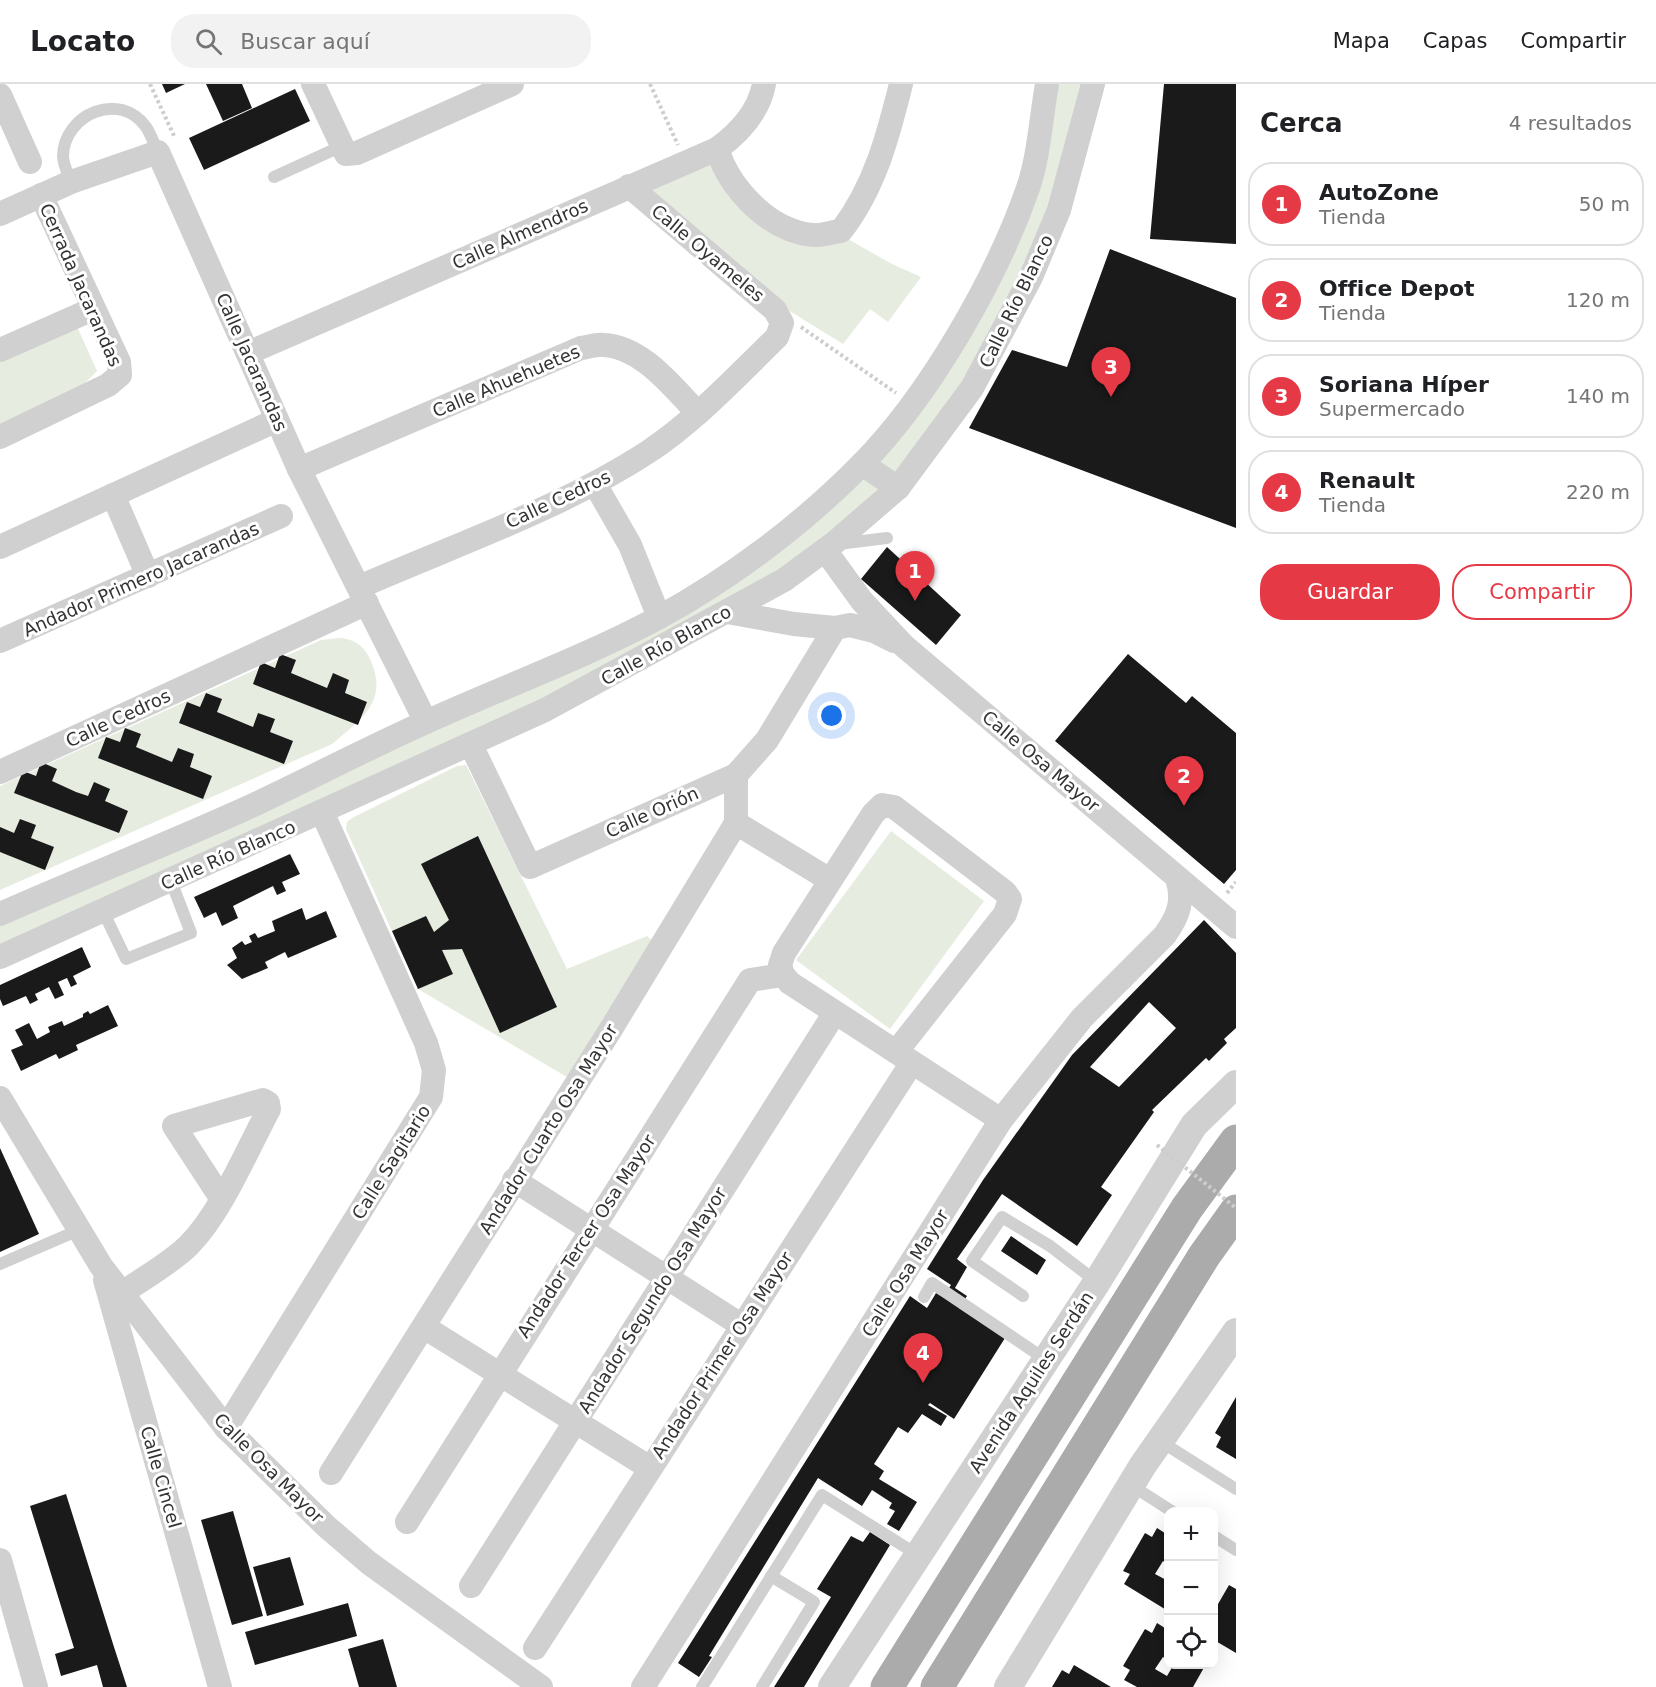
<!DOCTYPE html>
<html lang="es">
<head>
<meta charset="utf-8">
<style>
	:root { --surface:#fff; --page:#f2f2f2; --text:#202124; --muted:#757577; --line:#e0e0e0; --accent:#e63946 }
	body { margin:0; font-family:"DejaVu Sans",sans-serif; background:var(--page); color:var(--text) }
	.controls { position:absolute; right:18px; bottom:18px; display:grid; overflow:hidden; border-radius:12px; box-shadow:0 6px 24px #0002 }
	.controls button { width:54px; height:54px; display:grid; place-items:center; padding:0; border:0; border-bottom:2px solid var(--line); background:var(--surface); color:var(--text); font:30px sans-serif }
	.you { position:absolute; left:832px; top:632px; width:21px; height:21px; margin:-15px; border:4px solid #fff; border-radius:50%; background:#1a73e8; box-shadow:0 0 0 9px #1a73e833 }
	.badge { display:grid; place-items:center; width:39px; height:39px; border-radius:50%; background:var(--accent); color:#fff; font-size:20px; font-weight:700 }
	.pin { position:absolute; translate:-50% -50px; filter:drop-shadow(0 2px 3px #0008) }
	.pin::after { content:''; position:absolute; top:32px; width:21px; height:18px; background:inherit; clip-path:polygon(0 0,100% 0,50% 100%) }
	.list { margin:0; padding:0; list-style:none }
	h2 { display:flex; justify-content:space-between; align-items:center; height:78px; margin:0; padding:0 24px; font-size:26px }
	h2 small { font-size:20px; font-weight:400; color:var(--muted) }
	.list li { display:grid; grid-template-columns:39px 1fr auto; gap:18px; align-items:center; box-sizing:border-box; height:84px; margin:0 12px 12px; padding:0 12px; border:2px solid var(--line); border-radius:24px }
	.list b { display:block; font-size:22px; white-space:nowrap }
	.list p { margin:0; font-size:20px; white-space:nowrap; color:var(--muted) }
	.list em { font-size:20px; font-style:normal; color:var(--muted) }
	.actions { display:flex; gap:12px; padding:18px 24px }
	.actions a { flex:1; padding:14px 0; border:2px solid var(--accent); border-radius:24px; text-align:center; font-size:21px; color:var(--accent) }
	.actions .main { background:var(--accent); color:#fff }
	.icon { flex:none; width:33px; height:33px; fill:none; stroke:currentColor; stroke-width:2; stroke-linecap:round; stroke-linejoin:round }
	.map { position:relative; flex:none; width:1236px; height:1603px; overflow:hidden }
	header { display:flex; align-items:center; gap:36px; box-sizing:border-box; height:84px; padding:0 30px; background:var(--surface); border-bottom:2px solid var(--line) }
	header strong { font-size:28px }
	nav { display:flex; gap:33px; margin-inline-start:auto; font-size:21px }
	.search { width:420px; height:54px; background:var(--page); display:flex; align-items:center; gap:15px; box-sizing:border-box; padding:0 21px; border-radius:24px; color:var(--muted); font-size:22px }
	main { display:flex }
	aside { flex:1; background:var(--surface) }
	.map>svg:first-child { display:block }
	.green { fill:#e6ecdf }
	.building { fill:#1a1a1a; fill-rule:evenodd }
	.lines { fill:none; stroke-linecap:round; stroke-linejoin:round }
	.path { stroke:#cdcdcd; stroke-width:4; stroke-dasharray:3 3; stroke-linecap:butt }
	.service { stroke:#d0d0d0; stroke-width:12 }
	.minor { stroke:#d0d0d0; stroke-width:24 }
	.tertiary { stroke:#d0d0d0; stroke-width:28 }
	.primary { stroke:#ababab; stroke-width:33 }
	.path-bridge { stroke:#cdcdcd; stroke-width:4; stroke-dasharray:3 3; stroke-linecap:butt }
	.labels { text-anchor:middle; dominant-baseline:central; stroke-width:6; stroke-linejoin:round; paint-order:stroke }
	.street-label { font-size:18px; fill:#333; stroke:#fff }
</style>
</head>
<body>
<header>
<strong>Locato</strong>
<div class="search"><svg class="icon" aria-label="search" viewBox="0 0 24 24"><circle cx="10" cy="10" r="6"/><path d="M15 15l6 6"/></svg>Buscar aquí</div>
<nav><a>Mapa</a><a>Capas</a><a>Compartir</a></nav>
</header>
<main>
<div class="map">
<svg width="1236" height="1603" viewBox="0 0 1236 1603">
	<rect width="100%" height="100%" fill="#fff"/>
	<g class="green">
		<path d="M1055,0H1086L1053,124L965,301L896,394L780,491L549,616L0,865V837L542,597L806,440L972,243Z"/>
		<path d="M713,74L774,147L846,154L892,180L921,193L888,238L870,225L843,260L780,221L643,104Z"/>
		<path d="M75,238L97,287L80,304L0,341V273Z"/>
		<path d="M339,554C353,555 362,560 369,573C390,616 363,634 332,660L0,806V702L321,556Z"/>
		<path d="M466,681L567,885L647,852L658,861L572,996L418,905L346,745L347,738L352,734L457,682Z"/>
		<path d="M891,747L984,817L890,945L796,876Z"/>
	</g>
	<g class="building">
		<path d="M162,0H185L166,9Z"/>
		<path d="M206,0H242L252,24L223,37Z"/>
		<path d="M1164,0H1236V160L1150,155Z"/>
		<path d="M295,5L310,37L204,86L189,54Z"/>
		<path d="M1110,165L1236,214V444L969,344L1012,266L1067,283Z"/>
		<path d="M887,463L961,531L936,561L861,495Z"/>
		<path d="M280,570L296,576L291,589L327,604L333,589L349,596L345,609L367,618L358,641L253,600L261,578L275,584Z"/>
		<path d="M1128,570L1186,619L1192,612L1236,649V786L1224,800L1055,657Z"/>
		<path d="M206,609L222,615L217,628L253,643L258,629L275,635L270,648L293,657L284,680L179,639L187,618L200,623Z"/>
		<path d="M125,644L141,650L136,663L172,678L178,664L194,670L190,683L212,692L203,715L98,674L106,653L120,658Z"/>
		<path d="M41,678L57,685L52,697L76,708L88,712L94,698L110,705L105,717L128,727L119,749L14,709L23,687L36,692Z"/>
		<path d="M20,735L36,741L31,754L54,763L45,786L0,768V743L14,749Z"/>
		<path d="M478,752L557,923L500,949L462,865L442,866L453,890L418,905L392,847L426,832L434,848L449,836L421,780Z"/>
		<path d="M290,770L300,790L282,798L286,807L277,811L273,802L233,822L238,834L222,842L216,828L204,834L194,813Z"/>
		<path d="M302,824L306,836L326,827L337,853L288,874L285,868L265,878L268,884L242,895L227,881L237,874L232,864L242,857L245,861L252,858L249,852L255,849L258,854L275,847L272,837Z"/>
		<path d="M1204,836L1236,869V944L1224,955L1227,959L1209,977L1206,974L1152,1026L1154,1028L1101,1103L1112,1111L1077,1162L1002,1110L957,1175L967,1183L955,1204L967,1212L959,1224L1005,1254L954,1335L930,1319L928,1321L947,1332L941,1342L922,1330L908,1349L898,1343L874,1380L884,1387L879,1395L917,1418L899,1447L887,1440L895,1427L889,1424L892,1419L872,1406L862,1422L818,1394L709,1572L712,1573L699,1593L678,1579L910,1212L927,1224L936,1209L943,1213L951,1201L927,1185L983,1096L1072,971ZM1149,918L1176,944L1119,1003L1090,983Z"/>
		<path d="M82,863L91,883L73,892L77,900L71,903L67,894L58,898L64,911L55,915L49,903L35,910L38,916L30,920L26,912L3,922L0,915V901Z"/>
		<path d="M108,921L118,942L76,961L78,966L59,975L56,970L21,987L11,966L23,961L15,946L29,939L37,955L50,948L48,943L62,937L64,942L83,933V930L88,927L90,930Z"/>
		<path d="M0,1064L39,1150L0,1168Z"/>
		<path d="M1011,1152L1046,1176L1037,1191L1001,1167Z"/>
		<path d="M1236,1313V1375L1216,1363L1221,1353L1215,1349Z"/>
		<path d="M66,1410L114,1563L127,1603H103L97,1581L61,1592L55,1570L74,1564L30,1422Z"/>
		<path d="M233,1427L263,1532L232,1541L201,1436Z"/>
		<path d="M1157,1444L1168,1451V1481L1163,1477L1155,1490L1168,1497V1527L1124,1500L1130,1490L1123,1487L1145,1449L1152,1453Z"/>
		<path d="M870,1448L890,1461L804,1603H774L831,1513L817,1505L851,1452L863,1458Z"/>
		<path d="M290,1473L304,1521L267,1532L253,1483Z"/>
		<path d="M1229,1501L1236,1505V1569L1214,1556V1527Z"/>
		<path d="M348,1519L357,1552L255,1581L245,1548Z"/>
		<path d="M1157,1539L1168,1546V1576L1163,1573L1155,1585L1167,1592L1174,1580H1206L1193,1603H1137L1124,1596L1130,1586L1123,1582L1145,1545L1152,1549Z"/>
		<path d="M383,1555L397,1603H359L348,1565Z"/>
		<path d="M1074,1581L1111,1603H1052L1062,1586L1069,1590Z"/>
	</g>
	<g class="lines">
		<g class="path">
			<path d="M150,0L175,54"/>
			<path d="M650,0L678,61"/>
			<path d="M801,243L896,309"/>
			<path d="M1227,809L1236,798"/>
		</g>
		<g class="service">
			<path d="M274,93L342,62"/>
			<path d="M71,98C68,90 63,80 63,72C64,30 120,6 146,43C151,50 154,60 158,68"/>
			<path d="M838,460L887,454"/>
			<path d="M103,827L126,875L191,849L171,797"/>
			<path d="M0,1180L79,1146"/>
			<path d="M1023,1212L972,1177L1002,1133L1050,1162L1097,1198"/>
			<path d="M924,1213L932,1199L1045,1275"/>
			<path d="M1160,1357L1236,1405"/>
			<path d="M1131,1401L1173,1428"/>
			<path d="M1214,1452L1236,1466"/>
			<path d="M702,1603L822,1411L918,1471"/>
			<path d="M762,1603L814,1518L771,1492"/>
		</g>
		<g class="minor">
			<path d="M313,0L346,70L357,69L512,0"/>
			<path d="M0,11L30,78"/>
			<path d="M717,65C730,105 769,147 813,151C821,152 832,148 841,147C875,103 888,52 901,0"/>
			<path d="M0,130L71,98L158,68L299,385L426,638"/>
			<path d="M0,266L93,225"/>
			<path d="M248,269L717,65C739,49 759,28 764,0"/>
			<path d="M0,353L108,301L120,291L119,278L41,111"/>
			<path d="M862,380L898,404"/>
			<path d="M299,385L581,264C588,263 597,260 604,261C643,263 673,304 698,329"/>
			<path d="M595,400L630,461L659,533"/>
			<path d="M113,411L148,492"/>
			<path d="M0,463L277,336"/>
			<path d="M825,466L862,517L904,562L1236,843"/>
			<path d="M359,503C455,461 560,425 648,368C696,336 736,293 777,253L782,239L775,226L629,102"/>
			<path d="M727,528L794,540L835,544L850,541L874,547L894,557"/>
			<path d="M0,557L281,432"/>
			<path d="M471,661L530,783L736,691L767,656L835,544"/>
			<path d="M0,688L367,519"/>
			<path d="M736,739L830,796"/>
			<path d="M0,830C82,794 165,761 247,724C307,696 366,665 426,638C503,603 583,574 658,534C731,494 803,440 861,381C929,312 996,196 1028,104C1039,72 1041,34 1047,0"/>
			<path d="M0,873L545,626L784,496L833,460L898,404L972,304L1031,193L1059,126L1093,0"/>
			<path d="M896,968L1005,830L1010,815L1005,808L894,723L882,721L873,730L784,869L780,881L783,891L790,899L1001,1036"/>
			<path d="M0,1014L101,1182L226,1344L327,1443L369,1479L541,1603"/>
			<path d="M514,1096L741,1241"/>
			<path d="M105,1196L220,1603"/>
			<path d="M121,1210C143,1194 170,1180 189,1161C221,1129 247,1066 269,1025L268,1019L263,1016L174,1042L221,1114"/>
			<path d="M424,1243L650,1384"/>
			<path d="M226,1344L431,1013L434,986L426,959L322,728"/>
			<path d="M331,1389L611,945L736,739V691"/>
			<path d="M407,1438L750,896L783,891"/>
			<path d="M0,1476L36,1603"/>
			<path d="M471,1502L834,930"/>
			<path d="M535,1564L911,980"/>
			<path d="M643,1603L1001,1036L1082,934L1165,851C1179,831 1184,817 1177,794"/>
		</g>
		<g class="tertiary">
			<path d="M832,1603L1097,1198L1194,1041L1236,1000"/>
			<path d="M1008,1603L1143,1381L1236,1248"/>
		</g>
		<g class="primary">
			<path d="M887,1603L1187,1124L1236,1057"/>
			<path d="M937,1603L1204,1172L1236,1127"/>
		</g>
		<path class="path-bridge" d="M1157,1061L1236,1124"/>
	</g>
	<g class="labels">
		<g class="street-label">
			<text transform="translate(520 150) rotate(-24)">Calle Almendros</text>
			<text transform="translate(708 169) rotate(40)">Calle Oyameles</text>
			<text transform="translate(81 201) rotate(66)">Cerrada Jacarandas</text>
			<text transform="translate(1016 217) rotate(-64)">Calle Río Blanco</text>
			<text transform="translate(252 278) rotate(66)">Calle Jacarandas</text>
			<text transform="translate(506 297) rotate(-23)">Calle Ahuehuetes</text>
			<text transform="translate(558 415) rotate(-25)">Calle Cedros</text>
			<text transform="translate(141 495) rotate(-24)">Andador Primero Jacarandas</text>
			<text transform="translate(666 561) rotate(-29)">Calle Río Blanco</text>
			<text transform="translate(118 634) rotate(-25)">Calle Cedros</text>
			<text transform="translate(1041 677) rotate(40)">Calle Osa Mayor</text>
			<text transform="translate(652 728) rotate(-24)">Calle Orión</text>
			<text transform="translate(228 771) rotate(-24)">Calle Río Blanco</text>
			<text transform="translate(548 1045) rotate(-58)">Andador Cuarto Osa Mayor</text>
			<text transform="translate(391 1078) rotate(-58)">Calle Sagitario</text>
			<text transform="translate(586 1152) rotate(-57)">Andador Tercer Osa Mayor</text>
			<text transform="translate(905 1189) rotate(-58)">Calle Osa Mayor</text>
			<text transform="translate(652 1216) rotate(-58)">Andador Segundo Osa Mayor</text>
			<text transform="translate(722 1271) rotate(-57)">Andador Primer Osa Mayor</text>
			<text transform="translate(1031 1298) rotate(-57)">Avenida Aquiles Serdán</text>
			<text transform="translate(269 1384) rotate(45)">Calle Osa Mayor</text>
			<text transform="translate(161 1393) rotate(74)">Calle Cincel</text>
		</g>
	</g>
</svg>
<div class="controls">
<button>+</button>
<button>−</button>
<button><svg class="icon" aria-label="locate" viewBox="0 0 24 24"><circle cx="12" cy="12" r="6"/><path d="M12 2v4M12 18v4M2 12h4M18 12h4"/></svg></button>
</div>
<div class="you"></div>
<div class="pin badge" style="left:915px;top:517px">1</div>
<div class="pin badge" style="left:1184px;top:722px">2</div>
<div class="pin badge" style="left:1111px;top:313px">3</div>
<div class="pin badge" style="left:923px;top:1299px">4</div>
</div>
<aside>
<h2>Cerca<small>4 resultados</small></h2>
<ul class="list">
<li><span class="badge">1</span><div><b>AutoZone</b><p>Tienda</p></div><em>50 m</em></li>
<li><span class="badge">2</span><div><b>Office Depot</b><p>Tienda</p></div><em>120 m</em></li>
<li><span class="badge">3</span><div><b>Soriana Híper</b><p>Supermercado</p></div><em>140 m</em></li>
<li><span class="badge">4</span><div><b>Renault</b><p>Tienda</p></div><em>220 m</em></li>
</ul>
<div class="actions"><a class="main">Guardar</a><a>Compartir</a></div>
</aside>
</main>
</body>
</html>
